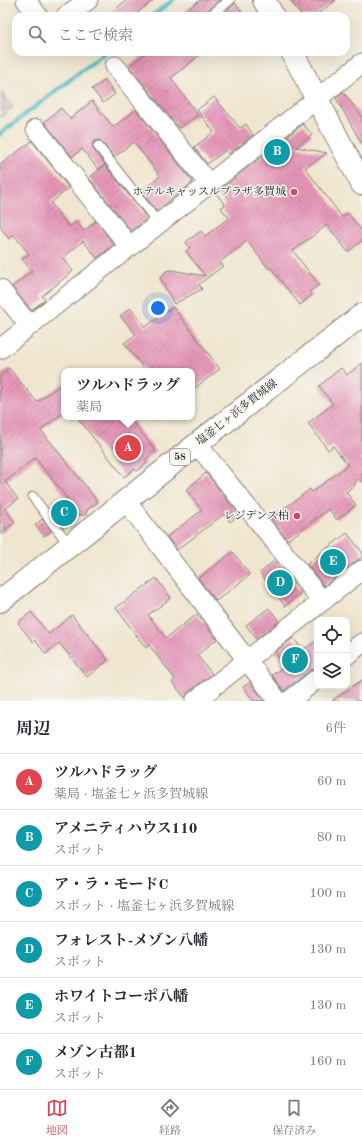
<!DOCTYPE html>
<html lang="ja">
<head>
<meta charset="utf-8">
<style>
	:root { --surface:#fff; --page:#f7f7f7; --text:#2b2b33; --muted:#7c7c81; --line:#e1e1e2; --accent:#d1495b }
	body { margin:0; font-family:"Old Standard TT","Noto Serif JP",serif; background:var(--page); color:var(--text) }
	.controls { position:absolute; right:12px; bottom:12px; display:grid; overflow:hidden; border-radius:8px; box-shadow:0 4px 16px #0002 }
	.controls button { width:36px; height:36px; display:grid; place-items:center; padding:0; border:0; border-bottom:1px solid var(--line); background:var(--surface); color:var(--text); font:20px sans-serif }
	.you { position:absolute; left:158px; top:308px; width:14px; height:14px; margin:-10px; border:3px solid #fff; border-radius:50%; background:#1a73e8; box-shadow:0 0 0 6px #1a73e833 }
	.badge { display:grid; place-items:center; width:26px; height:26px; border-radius:50%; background:var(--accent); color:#fff; font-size:13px; font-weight:700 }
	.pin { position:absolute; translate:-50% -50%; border:2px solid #fff; box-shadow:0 1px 4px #0006 }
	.popup { position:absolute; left:61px; top:368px; width:134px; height:52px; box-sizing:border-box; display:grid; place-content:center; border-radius:8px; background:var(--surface); filter:drop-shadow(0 1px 3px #0005); font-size:13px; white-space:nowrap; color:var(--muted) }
	.popup b { font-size:15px; color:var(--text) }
	.popup::after { content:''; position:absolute; left:50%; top:100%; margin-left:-8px; border:8px solid transparent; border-top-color:var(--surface) }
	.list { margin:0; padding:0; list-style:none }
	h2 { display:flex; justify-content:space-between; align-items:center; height:52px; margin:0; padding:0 16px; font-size:17px }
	h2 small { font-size:13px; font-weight:400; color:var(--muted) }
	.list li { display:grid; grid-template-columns:26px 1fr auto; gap:12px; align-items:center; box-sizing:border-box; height:56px; padding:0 16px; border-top:1px solid var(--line) }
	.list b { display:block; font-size:15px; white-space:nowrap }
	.list p { margin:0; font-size:13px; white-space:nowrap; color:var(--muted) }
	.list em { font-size:13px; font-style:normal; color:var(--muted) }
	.icon { flex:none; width:22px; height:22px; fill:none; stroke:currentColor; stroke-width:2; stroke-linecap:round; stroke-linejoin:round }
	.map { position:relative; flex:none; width:362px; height:701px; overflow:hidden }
	.search { position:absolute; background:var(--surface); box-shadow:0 4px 16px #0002; left:12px; right:12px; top:12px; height:44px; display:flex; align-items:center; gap:10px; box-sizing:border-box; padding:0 14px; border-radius:12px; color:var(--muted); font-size:15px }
	.sheet { height:388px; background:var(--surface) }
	nav { display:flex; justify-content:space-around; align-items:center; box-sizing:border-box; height:56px; border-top:1px solid var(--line); background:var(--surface); font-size:11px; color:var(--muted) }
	nav a { display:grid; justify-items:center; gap:2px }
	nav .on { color:var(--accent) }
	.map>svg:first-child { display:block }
	.industrial { fill:url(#industrial-grid) }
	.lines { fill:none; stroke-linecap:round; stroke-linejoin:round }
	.stream { stroke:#4bb9c3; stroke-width:4.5 }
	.building { fill:url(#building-hatch) }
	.service-casing { stroke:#868075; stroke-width:11 }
	.minor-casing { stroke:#868075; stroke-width:21 }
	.tertiary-casing { stroke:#868075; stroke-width:24 }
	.primary-casing { stroke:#868075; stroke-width:24 }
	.service { stroke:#fff; stroke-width:9 }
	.minor { stroke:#fff; stroke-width:19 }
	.tertiary { stroke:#fff; stroke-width:22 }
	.primary { stroke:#fff; stroke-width:22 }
	.poi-dot { fill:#d1495b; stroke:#f6f6f2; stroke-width:1.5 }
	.labels { text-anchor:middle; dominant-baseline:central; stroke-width:3; stroke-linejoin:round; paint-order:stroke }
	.shield { fill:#f6f6f2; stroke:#5d5d5c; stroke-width:1 }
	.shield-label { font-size:10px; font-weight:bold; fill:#1c1c1c }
	.poi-label { font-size:11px; fill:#1c1c1c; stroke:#f6f6f2; text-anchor:end }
	.street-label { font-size:11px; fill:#1c1c1c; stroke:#f6f6f2 }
</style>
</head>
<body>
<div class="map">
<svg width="362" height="701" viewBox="0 0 362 701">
	<defs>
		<pattern id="industrial-grid" width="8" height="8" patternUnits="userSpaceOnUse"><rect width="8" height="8" fill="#d2bfc0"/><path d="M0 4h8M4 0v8" fill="none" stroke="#b4a4a4"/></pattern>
		<pattern id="building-hatch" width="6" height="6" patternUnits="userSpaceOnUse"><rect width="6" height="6" fill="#e696b7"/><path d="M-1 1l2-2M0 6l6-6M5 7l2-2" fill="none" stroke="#ba7a94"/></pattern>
	</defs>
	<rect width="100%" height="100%" fill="#f6f6f2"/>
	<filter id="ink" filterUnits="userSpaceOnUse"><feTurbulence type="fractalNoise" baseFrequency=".025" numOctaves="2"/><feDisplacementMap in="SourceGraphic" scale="8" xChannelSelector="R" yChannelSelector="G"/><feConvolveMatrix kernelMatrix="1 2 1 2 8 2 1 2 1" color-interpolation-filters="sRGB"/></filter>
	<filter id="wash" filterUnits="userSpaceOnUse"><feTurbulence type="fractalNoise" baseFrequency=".012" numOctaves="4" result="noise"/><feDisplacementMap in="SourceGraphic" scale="16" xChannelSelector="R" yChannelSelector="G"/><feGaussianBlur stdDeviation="0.9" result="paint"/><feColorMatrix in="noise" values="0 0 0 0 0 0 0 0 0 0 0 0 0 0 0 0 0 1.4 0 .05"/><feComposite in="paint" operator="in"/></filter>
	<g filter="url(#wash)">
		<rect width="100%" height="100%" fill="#f0e5ce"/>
		<path class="industrial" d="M0,89L15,107L0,119Z"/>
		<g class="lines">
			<g class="stream">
				<path d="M152,16L173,0"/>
				<path d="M0,134L106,52"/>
			</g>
		</g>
		<g id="blocks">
			<g class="building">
				<path d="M127,0H154L133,16H106Z"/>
				<path d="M200,0H220L206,11L204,16H179Z"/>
				<path d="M290,0H336L315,16H302Z"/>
				<path d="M235,3L245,16H220L234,5Z"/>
				<path d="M147,52H204L171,78L198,115L179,128L129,66Z"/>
				<path d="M105,80L115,94L103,103L92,89Z"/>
				<path d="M343,92L362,117V144L336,98Z"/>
				<path d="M214,97L240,128L246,124L253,135L229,154L226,150L207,164L194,147L214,132L197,110Z"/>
				<path d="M92,101L113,127L136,110L193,182L156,211L141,191L160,176L134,142L114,157L102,142L100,140L95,141L92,144L93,149L105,164L98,169L82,149L72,157L44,122L61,108L70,119Z"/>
				<path d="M303,124L312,135L296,147L327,153L305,168L342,217L348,213L362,231V241L348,252L327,225L293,251L319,285L309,292L312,295L300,305L271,268L269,269L247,241L220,262L223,266L199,284L202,289L174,304L160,278L166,271L171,270L205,276L186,251L190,248L186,242L201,231L205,236L229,218L221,208L225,205L216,193Z"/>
				<path d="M32,141L69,188L51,203L69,227L76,221L84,231L96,221L114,245L97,258L83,241L63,258L73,271L42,296L45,300L31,310L12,287L32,271L22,259L29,254L14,235L9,239L0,227V165Z"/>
				<path d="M105,165L147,218L131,231L89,178Z"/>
				<path d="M173,307L220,369L192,390V371H146L124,343L136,334L120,316L130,308L145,327Z"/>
				<path d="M362,363V483L359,479L354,484L355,485L346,492L356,505L337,520L329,509L288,540L271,519L310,489L312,492L348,465L333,446L328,450L308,423L333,404L319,386L341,368L347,375Z"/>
				<path d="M9,368L37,402L64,382V412L41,430L98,502L87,510L85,515H76L62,526L52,512L68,499L35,458L5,482L18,499L5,509L15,522L0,534V376Z"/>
				<path d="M77,417H129L156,451L145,460L147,463L137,471L135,469L124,477Z"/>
				<path d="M206,473L239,515L230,522L224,514L177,550L167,537L202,510L186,490Z"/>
				<path d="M42,519L51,531L44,536L35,525Z"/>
				<path d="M347,533L362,552V557L324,586L307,564Z"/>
				<path d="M233,552L250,575L216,601L198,578Z"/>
				<path d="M274,561L288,579L289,578L301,593L285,606L260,573Z"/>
				<path d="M156,578L171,598L148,615L166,638L197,614L217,639L197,655L212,674L188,692L185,698L172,682L175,679L149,645L146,648L116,608Z"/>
				<path d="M269,608L279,621L256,639L246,625Z"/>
				<path d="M31,612L49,634L72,615L108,660L87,677L59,643L46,654L35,640L33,642L18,623Z"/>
				<path d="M293,638L303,650L317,640V668L310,670L284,691L272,675L285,666L275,652Z"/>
				<path d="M362,680V701H332Z"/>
				<path d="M250,682L264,701H254L243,687Z"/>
			</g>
		</g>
	</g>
	<g filter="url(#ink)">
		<use href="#blocks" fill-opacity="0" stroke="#868075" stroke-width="1"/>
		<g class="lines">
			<g class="service-casing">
				<g id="service">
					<path d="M210,16L230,0"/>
					<path d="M98,146L159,224"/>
					<path d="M33,497L70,546"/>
				</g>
			</g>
			<g class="minor-casing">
				<g id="minor">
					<path d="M26,0L38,16"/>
					<path d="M66,16L88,0"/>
					<path d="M115,66L209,184"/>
					<path d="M36,129L130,247"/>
					<path d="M0,289L29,325"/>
					<path d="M0,349L362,63"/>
					<path d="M197,444L322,601"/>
					<path d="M126,501L278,701"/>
					<path d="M347,655L362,643"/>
					<path d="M195,701L362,570"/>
					<path d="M289,701L317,679"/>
				</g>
			</g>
			<g class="tertiary-casing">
				<g id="tertiary">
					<path d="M264,0L273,16"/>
					<path d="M292,52L362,184"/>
				</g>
			</g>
			<g class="primary-casing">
				<path id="primary" d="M0,601L197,444L362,315"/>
			</g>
			<use href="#service" class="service"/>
			<use href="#minor" class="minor"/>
			<use href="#tertiary" class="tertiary"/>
			<use href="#primary" class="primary"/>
		</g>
	</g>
	<g class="poi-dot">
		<circle cx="294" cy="192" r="4"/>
		<circle cx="297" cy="516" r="4"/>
	</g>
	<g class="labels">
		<rect class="shield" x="170" y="449" width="20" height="16" rx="3"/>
		<g class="shield-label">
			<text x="180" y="457">58</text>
		</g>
		<g class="poi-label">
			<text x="286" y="192">ホテルキャッスルプラザ多賀城</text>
			<text x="289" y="516">レジデンス柏</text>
		</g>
		<g class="street-label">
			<text transform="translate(237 413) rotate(-38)">塩釜七ヶ浜多賀城線</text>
		</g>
	</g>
</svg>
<div class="controls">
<button><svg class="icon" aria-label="locate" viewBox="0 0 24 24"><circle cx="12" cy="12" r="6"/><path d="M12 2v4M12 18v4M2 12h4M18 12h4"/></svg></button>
<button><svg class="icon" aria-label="layers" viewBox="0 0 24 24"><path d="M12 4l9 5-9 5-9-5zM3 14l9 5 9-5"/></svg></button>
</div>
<div class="you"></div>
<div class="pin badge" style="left:128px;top:448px;background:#e0444e">A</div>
<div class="popup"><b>ツルハドラッグ</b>薬局</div>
<div class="pin badge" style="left:277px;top:152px;background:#0f9aa8">B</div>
<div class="pin badge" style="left:64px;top:513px;background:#0f9aa8">C</div>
<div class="pin badge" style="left:280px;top:583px;background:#0f9aa8">D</div>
<div class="pin badge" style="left:333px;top:562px;background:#0f9aa8">E</div>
<div class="pin badge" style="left:295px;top:660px;background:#0f9aa8">F</div>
<div class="search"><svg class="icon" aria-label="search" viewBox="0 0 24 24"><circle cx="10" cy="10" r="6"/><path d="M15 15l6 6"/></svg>ここで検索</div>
</div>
<section class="sheet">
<h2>周辺<small>6件</small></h2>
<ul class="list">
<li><span class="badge" style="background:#e0444e">A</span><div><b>ツルハドラッグ</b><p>薬局 · 塩釜七ヶ浜多賀城線</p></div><em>60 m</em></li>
<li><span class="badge" style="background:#0f9aa8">B</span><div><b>アメニティハウス110</b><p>スポット</p></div><em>80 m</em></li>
<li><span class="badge" style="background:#0f9aa8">C</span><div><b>ア・ラ・モードC</b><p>スポット · 塩釜七ヶ浜多賀城線</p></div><em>100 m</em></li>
<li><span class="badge" style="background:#0f9aa8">D</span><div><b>フォレスト-メゾン八幡</b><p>スポット</p></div><em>130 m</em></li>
<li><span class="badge" style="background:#0f9aa8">E</span><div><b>ホワイトコーポ八幡</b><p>スポット</p></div><em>130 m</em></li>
<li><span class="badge" style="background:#0f9aa8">F</span><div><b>メゾン古都1</b><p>スポット</p></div><em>160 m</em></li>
</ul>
</section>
<nav>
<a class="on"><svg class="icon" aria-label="map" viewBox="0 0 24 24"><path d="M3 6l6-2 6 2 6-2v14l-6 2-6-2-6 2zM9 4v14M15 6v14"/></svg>地図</a>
<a><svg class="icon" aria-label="directions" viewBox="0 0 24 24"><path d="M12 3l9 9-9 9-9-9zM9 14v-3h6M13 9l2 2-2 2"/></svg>経路</a>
<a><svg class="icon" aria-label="saved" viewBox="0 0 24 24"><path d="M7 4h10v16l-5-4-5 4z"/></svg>保存済み</a>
</nav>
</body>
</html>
